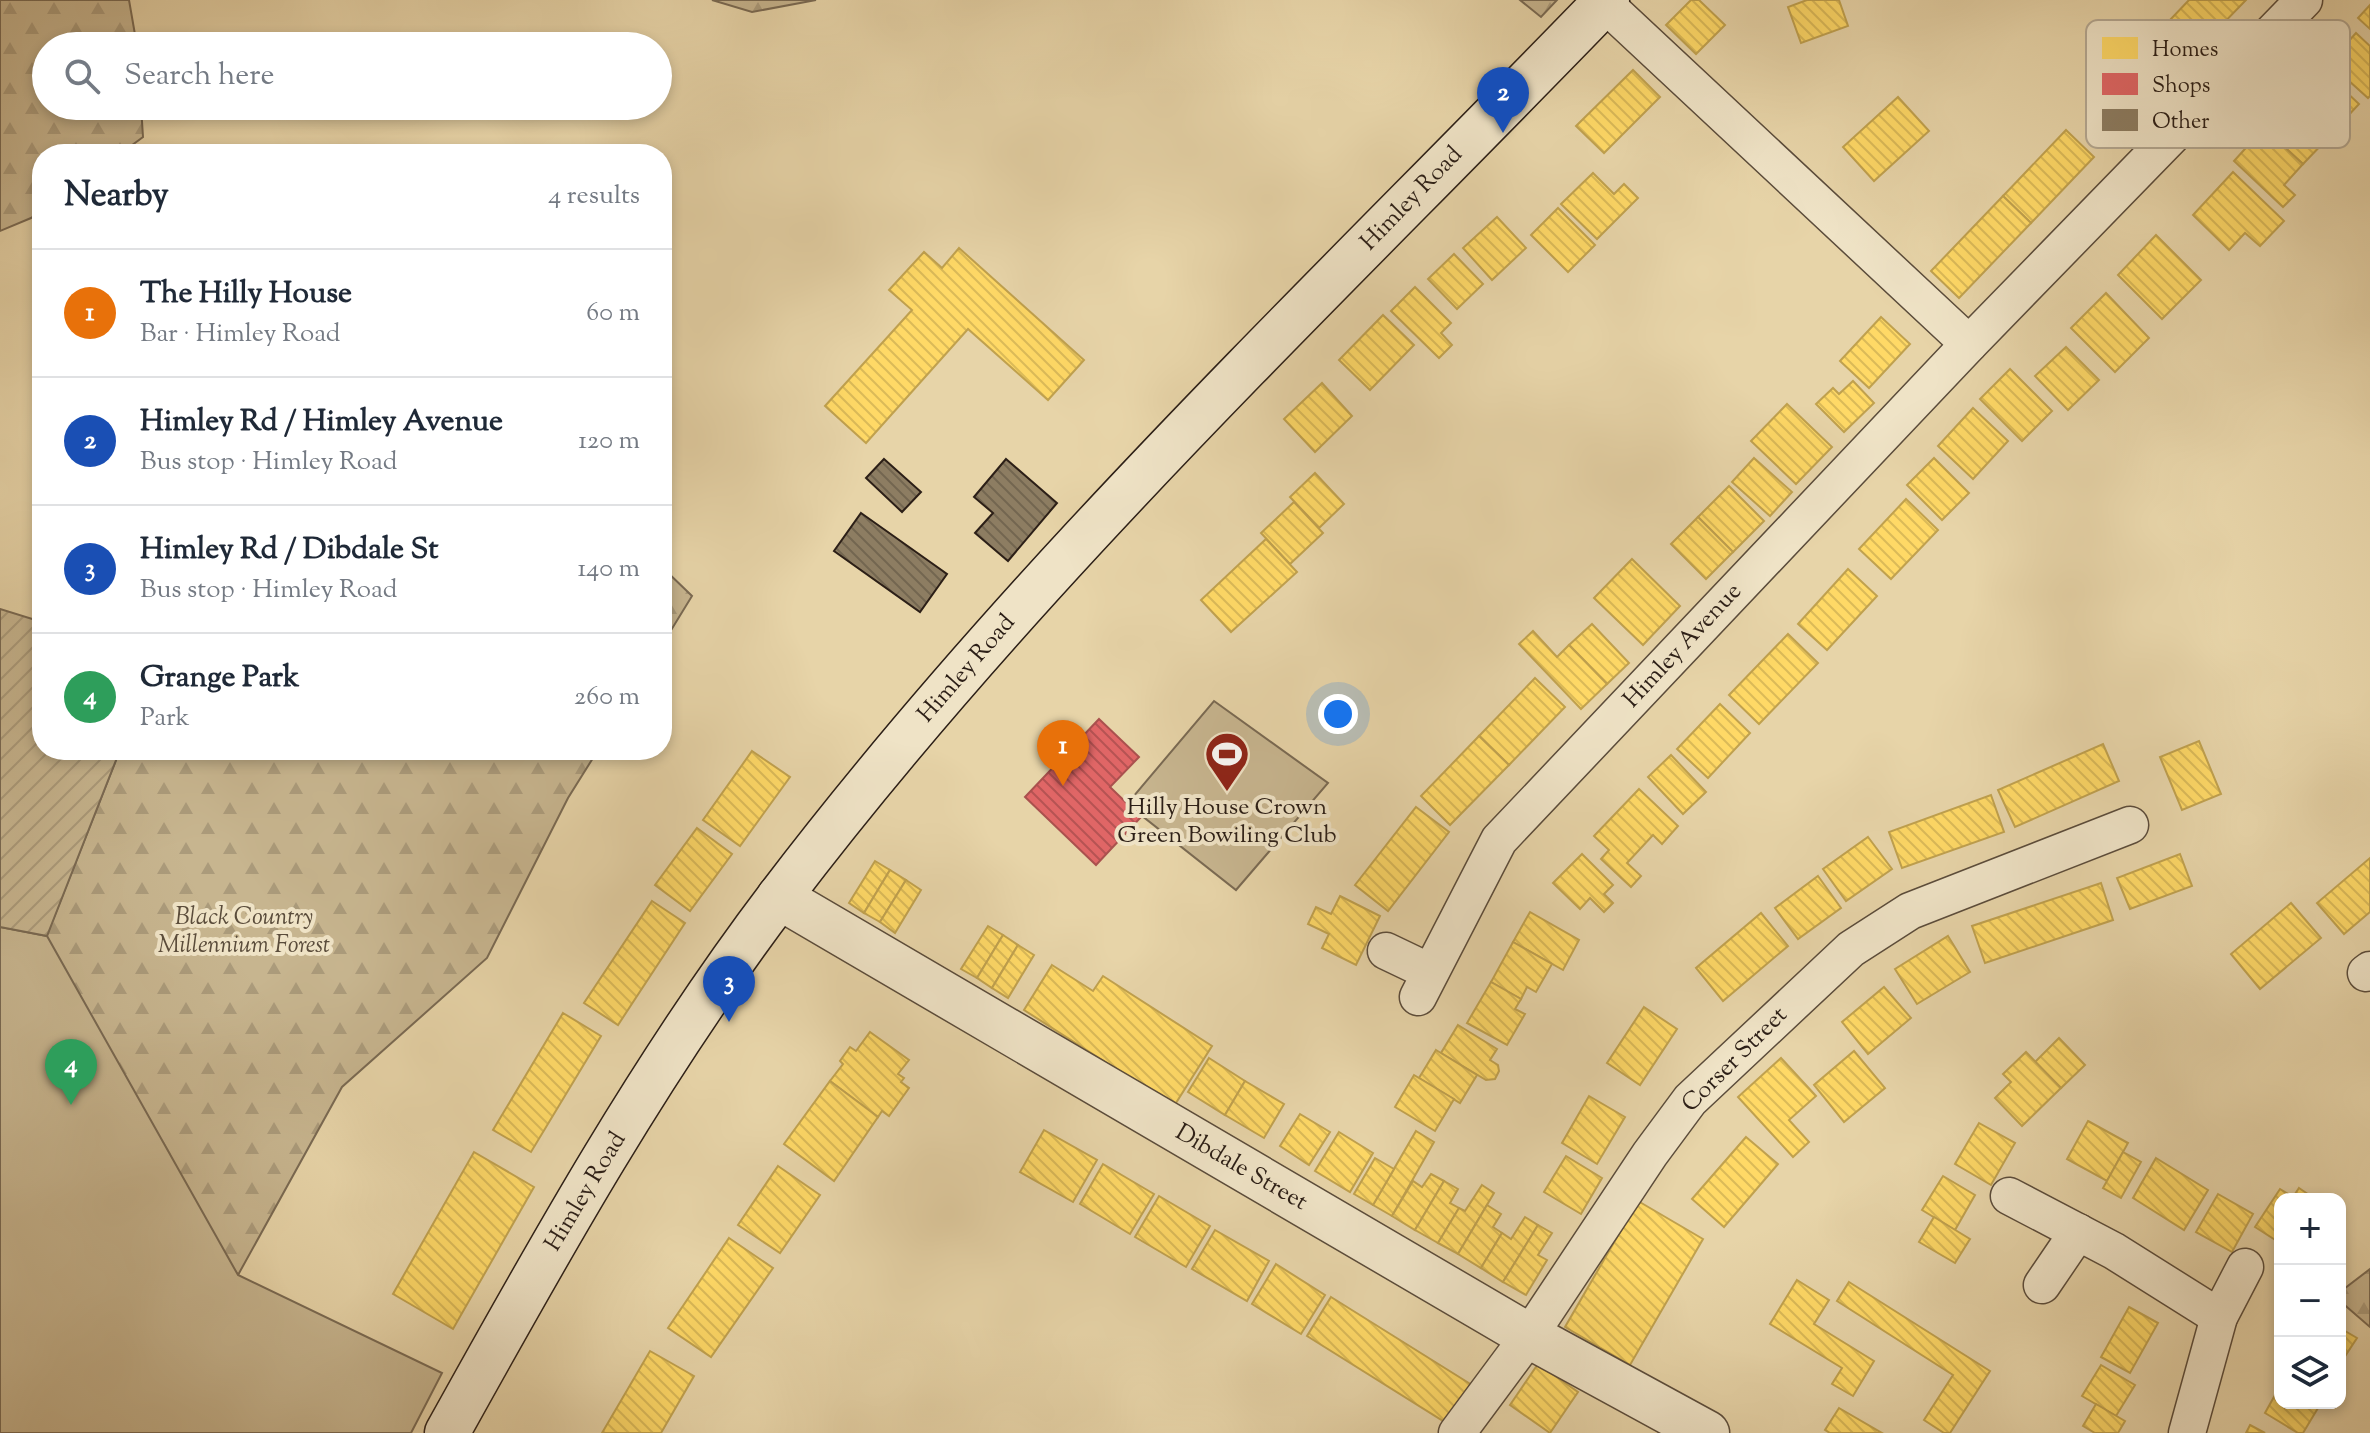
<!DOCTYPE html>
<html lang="en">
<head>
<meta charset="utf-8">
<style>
	:root { --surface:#fff; --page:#f6f6f7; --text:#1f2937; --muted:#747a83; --line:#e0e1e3; --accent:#8f2418 }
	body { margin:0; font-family:"Sorts Mill Goudy",serif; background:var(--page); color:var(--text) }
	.controls { position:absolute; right:24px; bottom:24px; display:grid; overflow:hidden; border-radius:16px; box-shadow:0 4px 12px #0003 }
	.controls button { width:72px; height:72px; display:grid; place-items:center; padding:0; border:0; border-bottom:2px solid var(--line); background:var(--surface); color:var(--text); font:40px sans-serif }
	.you { position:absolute; left:1338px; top:714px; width:28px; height:28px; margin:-20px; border:6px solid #fff; border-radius:50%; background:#1a73e8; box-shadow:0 0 0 12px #1a73e833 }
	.badge { display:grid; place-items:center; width:52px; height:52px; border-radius:50%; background:var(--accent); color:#fff; font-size:26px; font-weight:700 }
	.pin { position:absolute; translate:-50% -66px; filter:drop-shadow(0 2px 4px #0008) }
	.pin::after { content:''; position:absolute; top:42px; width:28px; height:24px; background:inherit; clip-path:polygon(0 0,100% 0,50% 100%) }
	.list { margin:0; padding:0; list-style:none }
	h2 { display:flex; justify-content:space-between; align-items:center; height:104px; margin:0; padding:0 32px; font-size:34px }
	h2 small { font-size:26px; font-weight:400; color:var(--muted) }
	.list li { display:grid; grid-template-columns:52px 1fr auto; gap:24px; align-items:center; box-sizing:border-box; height:128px; padding:0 32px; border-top:2px solid var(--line) }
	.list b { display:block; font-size:30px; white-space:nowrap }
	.list p { margin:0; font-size:26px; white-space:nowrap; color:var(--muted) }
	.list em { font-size:26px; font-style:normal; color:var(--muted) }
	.icon { flex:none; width:44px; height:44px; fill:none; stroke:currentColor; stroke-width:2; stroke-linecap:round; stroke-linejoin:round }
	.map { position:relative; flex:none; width:2370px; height:1433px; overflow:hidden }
	.search { position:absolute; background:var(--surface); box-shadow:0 4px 12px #0003; left:32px; top:32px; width:640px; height:88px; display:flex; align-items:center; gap:20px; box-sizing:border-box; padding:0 28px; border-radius:44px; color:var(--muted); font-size:30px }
	.panel { position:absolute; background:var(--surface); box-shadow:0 4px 12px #0003; left:32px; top:144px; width:640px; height:616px; border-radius:32px }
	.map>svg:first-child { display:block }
	.forest { fill:url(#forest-firs); stroke:#7a6a53; stroke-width:2 }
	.park { fill:#c7b58f; stroke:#7a6a53; stroke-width:2 }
	.garden { fill:url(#garden-furrows); stroke:#7a6a53; stroke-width:2 }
	.homes { fill:url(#homes-back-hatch); stroke:#c0a14e; stroke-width:2 }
	.shops { fill:url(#shops-back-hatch); stroke:#aa514e; stroke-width:2 }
	.building { fill:url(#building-back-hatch); stroke:#2c1f17; stroke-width:2 }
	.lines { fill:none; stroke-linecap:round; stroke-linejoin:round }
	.minor-casing { stroke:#5b4c3b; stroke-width:39 }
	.tertiary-casing { stroke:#5b4c3b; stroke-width:47 }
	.secondary-casing { stroke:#2c1f17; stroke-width:47 }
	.minor { stroke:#efe3c6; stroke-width:36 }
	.tertiary { stroke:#efe3c6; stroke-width:44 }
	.secondary { stroke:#efe3c6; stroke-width:44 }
	.labels { text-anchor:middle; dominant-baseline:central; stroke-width:8; stroke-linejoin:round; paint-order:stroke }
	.street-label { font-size:24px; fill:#2c1f17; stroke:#efe3c6 }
	.poi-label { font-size:24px; fill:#2c1f17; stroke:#efe3c6 }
	.park-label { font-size:24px; font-style:italic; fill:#5a4c3b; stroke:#efe3c6 }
	.key { fill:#efe3c6; stroke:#b4a892; stroke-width:2 }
	.key-label { font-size:22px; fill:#2c1f17 }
</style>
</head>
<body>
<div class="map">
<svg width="2370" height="1433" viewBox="0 0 2370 1433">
	<defs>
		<pattern id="forest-firs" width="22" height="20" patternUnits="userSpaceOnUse" patternTransform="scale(2)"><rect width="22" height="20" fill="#c7b58f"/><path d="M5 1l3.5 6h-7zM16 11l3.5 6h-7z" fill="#ab9b7b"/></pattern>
		<pattern id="garden-furrows" width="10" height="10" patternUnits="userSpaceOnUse" patternTransform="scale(2)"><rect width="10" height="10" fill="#c7b58f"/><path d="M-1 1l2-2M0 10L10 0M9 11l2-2" fill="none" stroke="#ab9b7b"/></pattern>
		<pattern id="homes-back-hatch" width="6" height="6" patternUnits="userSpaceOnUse" patternTransform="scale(2)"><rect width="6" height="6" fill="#ffd966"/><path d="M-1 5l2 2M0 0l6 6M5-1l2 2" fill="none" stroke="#dbba58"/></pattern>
		<pattern id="shops-back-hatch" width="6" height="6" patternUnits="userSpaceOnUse" patternTransform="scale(2)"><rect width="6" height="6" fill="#e06666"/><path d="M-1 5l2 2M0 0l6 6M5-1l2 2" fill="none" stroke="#b65353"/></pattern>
		<pattern id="building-back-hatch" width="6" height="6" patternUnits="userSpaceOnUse" patternTransform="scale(2)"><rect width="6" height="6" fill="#8d7d62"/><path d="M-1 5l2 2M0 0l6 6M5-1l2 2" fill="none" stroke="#736650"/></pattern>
	</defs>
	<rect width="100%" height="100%" fill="#e7d4a8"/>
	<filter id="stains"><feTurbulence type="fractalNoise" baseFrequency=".0025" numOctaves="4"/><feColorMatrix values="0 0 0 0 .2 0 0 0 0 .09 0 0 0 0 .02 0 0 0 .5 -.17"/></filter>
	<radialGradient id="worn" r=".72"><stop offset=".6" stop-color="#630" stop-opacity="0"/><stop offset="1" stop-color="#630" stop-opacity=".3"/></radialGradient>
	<g class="forest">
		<path d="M0,0H129L137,46H46V106H141L143,137L120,154H42V210L31,218L0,231Z"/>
		<path d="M712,0H816L752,12Z"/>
		<path d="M1520,0H1557L1541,17Z"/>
		<path d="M662,567L692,596L662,645Z"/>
		<path d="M120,750H598L568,798L487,958L342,1087L238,1275L0,927L47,935Z"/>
		<path d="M2370,1269V1327L2340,1301V1292Z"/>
	</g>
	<g class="park">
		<path d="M1214,701L1328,783L1236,890L1127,804Z"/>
		<path d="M0,927L47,936L238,1275L442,1373L411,1433H0Z"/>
	</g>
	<path class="garden" d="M0,609L42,622V750H120L47,936L0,927Z"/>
	<g class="homes">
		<path d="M1691,0H1699L1725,25L1696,54L1666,25Z"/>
		<path d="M1807,0H1839L1848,26L1801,43L1788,7Z"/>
		<path d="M2189,0H2246L2177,71L2148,43Z"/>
		<path d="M2370,5V29L2358,18Z"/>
		<path d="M2356,33L2370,46V96L2368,98L2329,63Z"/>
		<path d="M2322,69L2359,104L2332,133L2295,98Z"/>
		<path d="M1633,70L1660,97L1604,153L1576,126Z"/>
		<path d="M1898,97L1929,131L1874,181L1843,147Z"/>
		<path d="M2289,102L2328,138L2303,164L2264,128Z"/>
		<path d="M2264,128L2303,164L2284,185L2295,195L2283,207L2234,161Z"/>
		<path d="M2066,130L2094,157L2031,223L2003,196Z"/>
		<path d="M2233,172L2284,221L2260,246L2245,233L2229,250L2193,215Z"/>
		<path d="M1593,173L1614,194L1624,184L1638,198L1597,239L1561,204Z"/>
		<path d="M2003,196L2031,223L1959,298L1931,271Z"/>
		<path d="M1558,208L1595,245L1568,272L1531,235Z"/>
		<path d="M1497,217L1526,248L1492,280L1463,248Z"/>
		<path d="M2156,235L2201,280L2162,319L2118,275Z"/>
		<path d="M959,248L1084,360L1048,400L968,329L866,443L825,406L912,310L889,290L924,252L942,268Z"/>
		<path d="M1454,254L1483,284L1457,309L1428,279Z"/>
		<path d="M1415,287L1451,323L1441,333L1452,345L1439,358L1391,311Z"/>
		<path d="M2106,293L2149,338L2115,372L2071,328Z"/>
		<path d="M1383,315L1414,345L1370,390L1339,360Z"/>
		<path d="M1881,317L1910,344L1869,388L1840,361Z"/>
		<path d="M2066,347L2099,380L2068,410L2035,376Z"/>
		<path d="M2010,369L2052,411L2022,441L1980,399Z"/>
		<path d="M1853,381L1874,403L1844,432L1816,404L1833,388L1839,394Z"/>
		<path d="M1322,383L1352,416L1315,452L1284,419Z"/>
		<path d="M1787,404L1832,447L1796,484L1751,441Z"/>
		<path d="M1973,408L2008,441L1973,479L1938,446Z"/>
		<path d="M1754,458L1792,492L1770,516L1732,482Z"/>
		<path d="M1934,458L1969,493L1942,520L1907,485Z"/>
		<path d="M1315,473L1344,504L1319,528L1290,497Z"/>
		<path d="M1729,486L1764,521L1733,552L1698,517Z"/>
		<path d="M1906,499L1938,530L1891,579L1859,549Z"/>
		<path d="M1294,502L1323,533L1290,564L1261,533Z"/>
		<path d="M1698,517L1733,552L1706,579L1671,544Z"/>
		<path d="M1266,539L1297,572L1231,632L1201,600Z"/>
		<path d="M1632,559L1680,606L1643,645L1594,598Z"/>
		<path d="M1848,569L1877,596L1827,650L1798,624Z"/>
		<path d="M1592,624L1629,663L1607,684L1569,645Z"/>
		<path d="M1533,631L1557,657L1569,645L1607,684L1581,709L1519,644Z"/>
		<path d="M1788,634L1818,663L1759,724L1729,695Z"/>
		<path d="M1535,678L1565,707L1509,765L1479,736Z"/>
		<path d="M1720,704L1750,733L1708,778L1677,749Z"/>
		<path d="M1479,736L1509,765L1450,825L1421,796Z"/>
		<path d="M2199,741L2221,794L2182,810L2160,757Z"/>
		<path d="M2103,744L2119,781L2015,827L1998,790Z"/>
		<path d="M752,751L790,777L740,846L703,820Z"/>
		<path d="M1671,755L1706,792L1683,814L1648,777Z"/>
		<path d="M1639,789L1678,826L1662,844L1653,835L1627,863L1641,876L1631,887L1601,859L1609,850L1594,836Z"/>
		<path d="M1991,795L2004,832L1902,868L1889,832Z"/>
		<path d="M1416,807L1449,832L1388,911L1355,885Z"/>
		<path d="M697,828L732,854L690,911L655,885Z"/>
		<path d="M1868,837L1892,869L1846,901L1823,869Z"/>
		<path d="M1582,854L1613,885L1604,894L1613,903L1604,912L1590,898L1580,909L1553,883Z"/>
		<path d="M2180,854L2192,886L2130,909L2117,878Z"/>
		<path d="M2370,858V912L2344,934L2317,903Z"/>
		<path d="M875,861L890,870L864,913L849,903Z"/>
		<path d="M890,870L906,880L880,922L864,913Z"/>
		<path d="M1818,876L1841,908L1798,939L1775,908Z"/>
		<path d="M906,880L921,890L895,933L880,922Z"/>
		<path d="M2101,883L2113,920L1985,963L1972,926Z"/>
		<path d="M1340,896L1380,916L1356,965L1322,948L1329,934L1308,924L1316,907L1331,914Z"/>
		<path d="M652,901L685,923L618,1025L584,1003Z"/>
		<path d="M2291,903L2321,938L2260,989L2231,954Z"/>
		<path d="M1530,912L1579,940L1563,970L1513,942Z"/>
		<path d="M1761,913L1788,946L1723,1001L1696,968Z"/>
		<path d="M988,926L1003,935L977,978L961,969Z"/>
		<path d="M1003,935L1018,945L992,988L977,978Z"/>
		<path d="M1948,936L1970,972L1917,1004L1895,969Z"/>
		<path d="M1513,942L1552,964L1536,992L1527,987L1521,999L1491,982Z"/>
		<path d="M1018,945L1034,955L1008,998L992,988Z"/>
		<path d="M1052,965L1093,991L1103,976L1212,1046L1174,1106L1024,1010Z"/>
		<path d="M1491,982L1521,999L1515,1009L1525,1014L1507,1045L1467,1023Z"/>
		<path d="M1884,987L1911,1018L1868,1054L1842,1022Z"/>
		<path d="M1644,1007L1677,1029L1640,1085L1607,1063Z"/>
		<path d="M563,1013L601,1036L531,1152L493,1130Z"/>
		<path d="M1458,1025L1497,1049L1490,1060L1498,1065L1499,1071L1495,1079L1486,1080L1441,1053Z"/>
		<path d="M870,1032L909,1060L898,1074L904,1078L901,1082L909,1088L889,1116L882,1111L878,1117L830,1081L843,1064L840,1061L850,1047L856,1051Z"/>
		<path d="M2059,1038L2085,1065L2061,1088L2035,1062Z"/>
		<path d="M1436,1050L1477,1075L1460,1103L1419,1078Z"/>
		<path d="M1854,1051L1885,1088L1844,1122L1814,1085Z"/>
		<path d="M2026,1052L2061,1088L2022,1126L1995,1098L2011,1082L2003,1074Z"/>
		<path d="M1209,1058L1245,1081L1225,1115L1188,1092Z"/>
		<path d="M1781,1058L1816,1096L1789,1120L1809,1142L1793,1157L1738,1097Z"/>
		<path d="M1414,1075L1454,1099L1435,1131L1395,1107Z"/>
		<path d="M830,1081L878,1117L834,1181L784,1144Z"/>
		<path d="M1245,1081L1284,1104L1264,1138L1225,1115Z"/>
		<path d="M1589,1096L1625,1117L1597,1164L1562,1143Z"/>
		<path d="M1300,1114L1330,1132L1309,1165L1280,1146Z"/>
		<path d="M2088,1121L2128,1143L2107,1181L2067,1159Z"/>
		<path d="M1979,1123L2015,1143L1991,1185L1955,1164Z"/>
		<path d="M1044,1130L1097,1160L1073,1202L1020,1172Z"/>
		<path d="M1416,1131L1434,1142L1392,1216L1373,1205Z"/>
		<path d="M1339,1132L1373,1153L1350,1192L1315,1171Z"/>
		<path d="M1746,1137L1778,1164L1724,1227L1692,1199Z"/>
		<path d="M474,1152L534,1187L453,1329L393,1294Z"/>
		<path d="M2123,1152L2141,1162L2121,1198L2103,1188Z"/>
		<path d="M1566,1156L1602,1178L1581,1214L1544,1192Z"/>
		<path d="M1375,1158L1394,1169L1373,1205L1354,1194Z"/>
		<path d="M2156,1158L2208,1190L2184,1230L2133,1198Z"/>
		<path d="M1103,1164L1154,1194L1130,1234L1080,1204Z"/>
		<path d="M778,1166L820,1195L780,1253L738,1225Z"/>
		<path d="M1431,1174L1444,1181L1415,1230L1392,1216L1413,1181L1422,1187Z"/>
		<path d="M1943,1176L1975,1195L1955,1230L1922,1210Z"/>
		<path d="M1444,1181L1458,1189L1450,1203L1459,1208L1438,1243L1415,1230Z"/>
		<path d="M1482,1185L1494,1193L1458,1254L1438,1243L1459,1208L1465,1211Z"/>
		<path d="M2299,1188L2315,1199H2280V1243L2255,1227L2280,1189L2293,1197Z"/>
		<path d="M2218,1194L2253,1214L2232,1252L2196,1232Z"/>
		<path d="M1159,1196L1210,1226L1186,1267L1135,1237Z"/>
		<path d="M1638,1201L1703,1239L1630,1365L1565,1327Z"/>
		<path d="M1487,1205L1501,1214L1493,1227L1502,1233L1481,1268L1458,1254Z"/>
		<path d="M1525,1217L1538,1225L1503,1282L1481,1268L1502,1233L1511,1239Z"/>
		<path d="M1934,1217L1970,1239L1955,1263L1919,1242Z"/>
		<path d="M1538,1225L1552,1233L1538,1255L1547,1260L1526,1295L1503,1282Z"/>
		<path d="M1215,1230L1269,1261L1247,1301L1192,1269Z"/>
		<path d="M729,1238L773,1268L711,1357L668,1328Z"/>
		<path d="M1276,1264L1325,1295L1301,1334L1252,1304Z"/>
		<path d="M1797,1280L1829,1300L1814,1324L1874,1361L1853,1396L1832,1384L1842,1368L1770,1324Z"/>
		<path d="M1849,1282L1990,1371L1950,1433H1944L1924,1420L1953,1375L1837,1301Z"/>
		<path d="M1331,1297L1472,1385L1448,1424L1307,1336Z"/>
		<path d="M2129,1307L2158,1323L2130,1373L2101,1357Z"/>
		<path d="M2340,1328L2357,1338L2340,1364Z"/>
		<path d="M650,1351L694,1376L661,1433H602Z"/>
		<path d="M1538,1364L1578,1392L1550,1433L1510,1405Z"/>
		<path d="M2101,1365L2135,1385L2116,1416L2082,1396Z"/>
		<path d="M2280,1386V1403H2321L2303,1433H2298L2265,1413Z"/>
		<path d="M2096,1404L2125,1421L2118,1433H2095L2083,1426Z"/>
		<path d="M1839,1408L1882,1433H1830L1825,1430Z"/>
		<path d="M2250,1425L2265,1433H2246Z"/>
	</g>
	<path class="shops" d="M1099,719L1139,757L1110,787L1141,817L1096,865L1025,797Z"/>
	<g class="building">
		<path d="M884,459L921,492L902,512L866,478Z"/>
		<path d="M1006,459L1057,503L1008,561L975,533L993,513L974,497Z"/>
		<path d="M861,513L947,574L920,612L834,551Z"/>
	</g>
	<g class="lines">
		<g class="minor-casing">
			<g id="minor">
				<path d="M1604,3L1969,344"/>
				<path d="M1386,951L1430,972"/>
				<path d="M2366,973L2370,970"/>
				<path d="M1418,997L1499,840L1969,344L2304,0"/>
				<path d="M2009,1196L2114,1251L2219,1317"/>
				<path d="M2042,1285L2078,1232"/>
				<path d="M1457,1433L1529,1336L1650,1154L1690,1100L1851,949L1910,911L2130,825"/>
				<path d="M2187,1433L2219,1317L2245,1267"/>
			</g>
		</g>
		<g class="tertiary-casing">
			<path id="tertiary" d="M779,897L1529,1336L1707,1433"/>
		</g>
		<g class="secondary-casing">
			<path id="secondary" d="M447,1433C549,1249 653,1063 780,896C1027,571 1325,292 1607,0"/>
		</g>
		<use href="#minor" class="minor"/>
		<use href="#tertiary" class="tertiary"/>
		<use href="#secondary" class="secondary"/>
	</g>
	<defs>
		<g id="stadium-pin" transform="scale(2.3)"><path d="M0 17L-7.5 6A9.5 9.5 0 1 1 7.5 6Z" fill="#8f2418" stroke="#efe3c6"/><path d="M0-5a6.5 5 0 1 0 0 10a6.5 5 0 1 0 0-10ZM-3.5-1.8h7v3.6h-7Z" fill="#fff"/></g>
	</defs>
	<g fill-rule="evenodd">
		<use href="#stadium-pin" x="1227" y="754"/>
	</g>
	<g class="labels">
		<g class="street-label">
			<text transform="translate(1412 199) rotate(-46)">Himley Road</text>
			<text transform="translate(1683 646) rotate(-47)">Himley Avenue</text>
			<text transform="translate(967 669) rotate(-49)">Himley Road</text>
			<text transform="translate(1735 1060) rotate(-45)">Corser Street</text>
			<text transform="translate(1241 1168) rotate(30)">Dibdale Street</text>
			<text transform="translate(586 1192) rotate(-59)">Himley Road</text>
		</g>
		<g class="poi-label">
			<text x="1227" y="808">Hilly House Crown<tspan x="1227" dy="28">Green Bowiling Club</tspan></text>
		</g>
		<g class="park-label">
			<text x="244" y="918">Black Country<tspan x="244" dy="28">Millennium Forest</tspan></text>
		</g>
	</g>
	<rect x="2086" y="20" width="264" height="128" rx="12" class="key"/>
	<rect x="2102" y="37" width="36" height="22" fill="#ffd966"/>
	<rect x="2102" y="73" width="36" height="22" fill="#e06666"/>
	<rect x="2102" y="109" width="36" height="22" fill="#8d7d62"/>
	<g class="key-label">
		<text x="2152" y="56">Homes</text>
		<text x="2152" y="92">Shops</text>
		<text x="2152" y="128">Other</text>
	</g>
	<rect width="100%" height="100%" filter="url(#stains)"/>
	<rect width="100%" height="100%" fill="url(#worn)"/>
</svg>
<div class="controls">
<button>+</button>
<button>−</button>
<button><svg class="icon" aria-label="layers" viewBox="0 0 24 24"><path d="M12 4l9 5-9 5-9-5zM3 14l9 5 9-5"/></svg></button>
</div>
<div class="you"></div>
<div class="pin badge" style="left:1063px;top:786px;background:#e8710a">1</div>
<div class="pin badge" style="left:1503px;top:133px;background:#1a4fb4">2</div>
<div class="pin badge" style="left:729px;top:1022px;background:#1a4fb4">3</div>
<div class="pin badge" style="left:71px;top:1105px;background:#2e9e5b">4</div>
<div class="search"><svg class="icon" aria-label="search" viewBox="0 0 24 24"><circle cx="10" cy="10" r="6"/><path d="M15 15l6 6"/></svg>Search here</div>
<section class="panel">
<h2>Nearby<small>4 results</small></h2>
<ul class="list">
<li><span class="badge" style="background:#e8710a">1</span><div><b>The Hilly House</b><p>Bar · Himley Road</p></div><em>60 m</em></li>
<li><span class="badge" style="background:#1a4fb4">2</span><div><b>Himley Rd / Himley Avenue</b><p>Bus stop · Himley Road</p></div><em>120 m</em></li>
<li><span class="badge" style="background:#1a4fb4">3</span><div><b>Himley Rd / Dibdale St</b><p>Bus stop · Himley Road</p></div><em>140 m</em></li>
<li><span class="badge" style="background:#2e9e5b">4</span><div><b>Grange Park</b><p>Park</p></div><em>260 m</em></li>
</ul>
</section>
</div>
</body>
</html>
